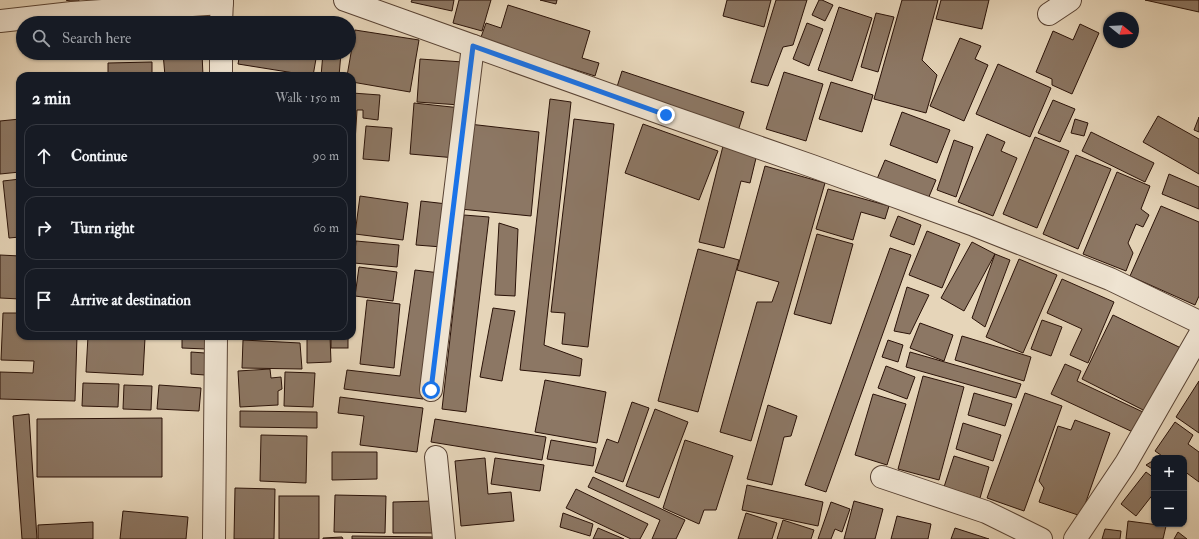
<!DOCTYPE html>
<html lang="en">
<head>
<meta charset="utf-8">
<style>
	:root { --surface:#171b24; --page:#242831; --text:#f1f3f6; --muted:#9ea1a6; --line:#363941 }
	body { margin:0; font-family:"IM FELL Double Pica",serif; background:var(--page); color:var(--text) }
	.controls { position:absolute; right:12px; bottom:12px; display:grid; overflow:hidden; border-radius:8px; box-shadow:0 1px 3px #0004 }
	.controls button { width:36px; height:36px; display:grid; place-items:center; padding:0; border:0; border-bottom:1px solid var(--line); background:var(--surface); color:var(--text); font:20px sans-serif }
	.compass { position:absolute; left:1103px; top:12px; width:36px; height:36px; border-radius:50%; background:var(--surface); box-shadow:0 1px 3px #0004; rotate:108deg }
	.stop { position:absolute; width:12px; height:12px; margin:-9px; border:3px solid #1a73e8; border-radius:50%; background:#fff }
	.stop.end { background:#1a73e8; border-color:#fff; box-shadow:0 1px 4px #0008 }
	.list { margin:0; padding:0; list-style:none }
	h2 { display:flex; justify-content:space-between; align-items:center; height:52px; margin:0; padding:0 16px; font-size:17px }
	h2 small { font-size:13px; font-weight:400; color:var(--muted) }
	.list li { display:grid; grid-template-columns:26px 1fr auto; gap:12px; align-items:center; box-sizing:border-box; height:64px; margin:0 8px 8px; padding:0 8px; border:1px solid var(--line); border-radius:12px }
	.list b { display:block; font-size:15px; white-space:nowrap }
	.list em { font-size:13px; font-style:normal; color:var(--muted) }
	.icon { flex:none; width:22px; height:22px; fill:none; stroke:currentColor; stroke-width:2; stroke-linecap:round; stroke-linejoin:round }
	.map { position:relative; flex:none; width:1199px; height:539px; overflow:hidden }
	.search { position:absolute; background:var(--surface); box-shadow:0 1px 3px #0004; left:16px; top:16px; width:340px; height:44px; display:flex; align-items:center; gap:10px; box-sizing:border-box; padding:0 14px; border-radius:22px; color:var(--muted); font-size:15px }
	.panel { position:absolute; background:var(--surface); box-shadow:0 1px 3px #0004; left:16px; top:72px; width:340px; height:268px; border-radius:12px }
	.map>svg:first-child { display:block }
	.building { fill:#8c7764; stroke:#2a1208 }
	.lines { fill:none; stroke-linecap:round; stroke-linejoin:round }
	.minor-casing { stroke:#594334; stroke-width:24 }
	.minor { stroke:#efe4d2; stroke-width:22 }
	.route { stroke:#1a73e8; stroke-width:5 }
</style>
</head>
<body>
<div class="map">
<svg width="1199" height="539" viewBox="0 0 1199 539">
	<rect width="100%" height="100%" fill="#e6d5b9"/>
	<filter id="stains"><feTurbulence type="fractalNoise" baseFrequency=".005" numOctaves="4"/><feColorMatrix values="0 0 0 0 .2 0 0 0 0 .09 0 0 0 0 .02 0 0 0 .5 -.17"/></filter>
	<radialGradient id="worn" r=".72"><stop offset=".6" stop-color="#630" stop-opacity="0"/><stop offset="1" stop-color="#630" stop-opacity=".3"/></radialGradient>
	<g class="building">
		<path d="M66,0H79L78,4Z"/>
		<path d="M412,0H454L452,11L411,2Z"/>
		<path d="M459,0H491L482,31L453,23Z"/>
		<path d="M540,0H557L556,4Z"/>
		<path d="M727,0H771L764,27L723,16Z"/>
		<path d="M776,0H807L793,45L783,47L768,86L751,82Z"/>
		<path d="M819,0H822L833,5L825,21L812,15Z"/>
		<path d="M902,0H938L922,60L937,75L926,113L874,99Z"/>
		<path d="M941,0H989L982,29L936,19Z"/>
		<path d="M1145,0H1199V12Z"/>
		<path d="M508,5L590,31L582,58L599,63L595,76L480,40L486,23L501,28Z"/>
		<path d="M839,7L872,18L852,81L818,70Z"/>
		<path d="M876,13L894,17L878,72L861,67Z"/>
		<path d="M807,23L823,29L809,66L793,59Z"/>
		<path d="M1080,24L1099,33L1072,94L1052,85V79L1036,72L1053,31L1073,40Z"/>
		<path d="M355,30L419,40L410,92L352,82V76H347Z"/>
		<path d="M960,38L981,46L975,59L988,65L964,121L930,106Z"/>
		<path d="M163,53H202L203,76H165Z"/>
		<path d="M240,53H317L313,76L238,64Z"/>
		<path d="M323,53H341L339,76H321Z"/>
		<path d="M420,59L463,62L460,105L417,102Z"/>
		<path d="M152,62V76H108V63Z"/>
		<path d="M998,64L1051,88L1030,137L976,114Z"/>
		<path d="M622,71L744,112L738,131L616,90Z"/>
		<path d="M784,72L823,84L806,141L766,129Z"/>
		<path d="M241,74L261,76H241Z"/>
		<path d="M831,82L873,95L862,132L819,119Z"/>
		<path d="M352,93L380,95L378,120L363,118V110H357L352,190Z"/>
		<path d="M550,99L571,102L544,345L582,359L580,376L520,370Z"/>
		<path d="M1053,100L1075,109L1060,142L1038,133Z"/>
		<path d="M414,103L461,108L456,158L410,154Z"/>
		<path d="M902,112L950,130L937,163L890,145Z"/>
		<path d="M1158,116L1199,139V174L1143,142Z"/>
		<path d="M1199,117V132L1194,130Z"/>
		<path d="M20,119V172L0,174V121Z"/>
		<path d="M574,119L614,124L588,347L562,344L565,313L551,312Z"/>
		<path d="M1075,119L1088,123L1084,136L1071,133Z"/>
		<path d="M469,124L539,132L531,216L460,209Z"/>
		<path d="M643,124L718,151L699,200L625,173Z"/>
		<path d="M366,126L392,128L389,161L363,159Z"/>
		<path d="M1091,132L1154,163L1145,182L1082,151Z"/>
		<path d="M987,134L1005,142L1001,151L1017,158L993,216L958,202Z"/>
		<path d="M1035,137L1069,151L1037,228L1003,214Z"/>
		<path d="M954,140L973,147L956,197L937,190Z"/>
		<path d="M723,146L757,154L750,183L741,181L724,248L699,242Z"/>
		<path d="M1076,155L1111,169L1078,249L1043,234Z"/>
		<path d="M885,160L936,180L928,199L877,179Z"/>
		<path d="M765,166L825,183L751,441L720,432L757,302H772L779,282L737,270Z"/>
		<path d="M1117,172L1150,186L1141,209L1149,215L1143,227L1136,224L1128,243L1133,253L1126,271L1083,254Z"/>
		<path d="M1169,174L1199,187V209L1162,194Z"/>
		<path d="M20,179V237L9,238L3,181Z"/>
		<path d="M828,189L889,206L885,219L861,212L853,240L816,229Z"/>
		<path d="M360,196L408,203L403,240L355,234Z"/>
		<path d="M421,201L447,204L442,247L416,245Z"/>
		<path d="M1161,206L1199,222V296L1195,305L1130,276Z"/>
		<path d="M464,215L489,217L466,412L442,409Z"/>
		<path d="M898,216L921,225L914,245L890,236Z"/>
		<path d="M499,223L518,229L515,296L495,295Z"/>
		<path d="M927,231L960,244L942,288L909,275Z"/>
		<path d="M817,234L853,244L831,324L794,314Z"/>
		<path d="M356,241L399,245L397,267L354,263Z"/>
		<path d="M972,242L995,254L964,311L941,298Z"/>
		<path d="M890,248L911,255L826,492L805,485Z"/>
		<path d="M698,249L739,260L698,412L658,401Z"/>
		<path d="M995,254L1010,260L985,327L972,318Z"/>
		<path d="M0,255L20,256V299L0,298Z"/>
		<path d="M1019,259L1057,275L1023,353L986,337Z"/>
		<path d="M359,267L397,272L393,301L355,296Z"/>
		<path d="M415,270L440,273L423,399L344,389L347,370L400,376Z"/>
		<path d="M1062,279L1114,302L1088,363L1070,355L1082,329L1047,313Z"/>
		<path d="M907,287L929,295L910,334L894,331Z"/>
		<path d="M367,300L400,304L394,368L360,364Z"/>
		<path d="M493,308L515,311L502,381L480,377Z"/>
		<path d="M3,313H20V336H77L75,401L0,399V372L33,373L34,361L1,360Z"/>
		<path d="M1113,315L1183,349L1151,414L1082,379Z"/>
		<path d="M1042,320L1062,327L1051,356L1031,349Z"/>
		<path d="M920,323L953,335L944,361L910,348Z"/>
		<path d="M88,336L145,338L143,375L86,372Z"/>
		<path d="M182,336H206V349L182,348Z"/>
		<path d="M243,336H299V339L243,340Z"/>
		<path d="M307,336H330L331,362L307,363Z"/>
		<rect x="331" y="336" width="17" height="12"/>
		<path d="M962,336L1031,357L1024,381L955,360Z"/>
		<path d="M243,340L300,343L302,369L242,368Z"/>
		<path d="M888,340L903,345L898,362L882,357Z"/>
		<path d="M191,352L205,353V375L191,374Z"/>
		<path d="M910,352L1021,384L1016,398L906,367Z"/>
		<path d="M1065,364L1081,371L1077,381L1145,413L1135,433L1051,394Z"/>
		<path d="M886,366L915,377L907,399L878,388Z"/>
		<path d="M270,369L271,378L281,377L282,389L278,391V405L240,407L238,371Z"/>
		<path d="M285,372L315,373L313,407L284,406Z"/>
		<path d="M923,376L964,387L939,480L898,469Z"/>
		<path d="M545,380L606,392L597,443L535,432Z"/>
		<path d="M1199,381V433L1176,417Z"/>
		<path d="M83,383L119,384L118,407L82,406Z"/>
		<path d="M124,385L152,386L151,410L123,409Z"/>
		<path d="M159,385L201,388L199,411L157,409Z"/>
		<path d="M974,393L1012,404L1005,426L968,415Z"/>
		<path d="M1025,393L1062,406L1024,511L987,498Z"/>
		<path d="M873,394L906,404L887,465L855,455Z"/>
		<path d="M340,397L423,408L417,452L360,445L364,416L338,413Z"/>
		<path d="M632,402L649,408L623,482L595,472L607,439L618,443Z"/>
		<path d="M768,405L797,416L791,436L784,437L772,485L747,479Z"/>
		<path d="M655,409L688,422L659,498L626,486Z"/>
		<path d="M240,411L317,412V428L240,427Z"/>
		<path d="M29,414L37,539H22L13,416Z"/>
		<path d="M162,418V477H37V419Z"/>
		<path d="M435,419L546,437L542,460L431,442Z"/>
		<path d="M1075,420L1110,433L1081,516L1039,502L1044,488L1039,481L1058,426L1071,430Z"/>
		<path d="M1175,422L1193,435L1188,444L1199,452V482L1184,471V458H1165L1155,451Z"/>
		<path d="M963,423L1001,435L993,461L956,449Z"/>
		<path d="M261,435L307,436L306,483L260,481Z"/>
		<path d="M551,440L596,448L593,466L547,459Z"/>
		<path d="M685,440L733,456L716,510H704L699,524L663,508Z"/>
		<path d="M332,452H377V479L332,480Z"/>
		<path d="M954,456L989,467L980,498L944,487Z"/>
		<path d="M485,458L488,494L511,492L514,521L461,526L455,461Z"/>
		<path d="M495,458L544,465L540,491L491,484Z"/>
		<path d="M1154,460V470L1146,465Z"/>
		<path d="M1146,472L1154,478V493L1136,516L1121,504Z"/>
		<path d="M593,477L685,520L676,539H652L660,520L588,487Z"/>
		<path d="M747,485L823,502L818,526L742,510Z"/>
		<path d="M235,488L275,489L274,539H234Z"/>
		<path d="M576,489L648,524L640,539H631L566,508Z"/>
		<path d="M335,495L386,496L385,533L334,532Z"/>
		<rect x="279" y="496" width="40" height="43"/>
		<path d="M434,501V533H393V502Z"/>
		<path d="M854,501L883,509L875,539H844Z"/>
		<path d="M831,502L850,509L842,532L835,529L831,539H818Z"/>
		<path d="M123,511L188,517L186,539H120Z"/>
		<path d="M563,513L593,524L590,536L560,527Z"/>
		<path d="M746,513L777,523L772,539H738Z"/>
		<path d="M897,516L931,524L928,539H891Z"/>
		<path d="M783,520L814,530L811,539H777Z"/>
		<path d="M1128,521L1166,526L1163,539H1126Z"/>
		<path d="M93,522V539H38V525Z"/>
		<path d="M598,528L624,539H593Z"/>
		<path d="M955,528L989,539H951Z"/>
		<path d="M1105,529L1121,531L1120,539H1102Z"/>
		<path d="M1178,532L1187,539H1174Z"/>
		<path d="M352,536L437,537V539H352Z"/>
		<path d="M342,537L343,539H323V538Z"/>
	</g>
	<g class="lines">
		<g class="minor-casing">
			<g id="minor">
				<path d="M345,0L666,115L812,166L974,225L1110,279L1199,322"/>
				<path d="M1049,14L1070,0"/>
				<path d="M0,21L72,13L222,3"/>
				<path d="M221,23L222,0"/>
				<path d="M221,76V53"/>
				<path d="M431,390L473,46"/>
				<path d="M436,457L444,539"/>
				<path d="M882,477L986,512L1041,539"/>
				<path d="M214,539L216,336"/>
				<path d="M1075,539L1126,463L1199,336"/>
			</g>
		</g>
		<use href="#minor" class="minor"/>
	</g>
	<g class="lines">
		<path class="route" d="M431,390L473,46L666,115"/>
	</g>
	<rect width="100%" height="100%" filter="url(#stains)"/>
	<rect width="100%" height="100%" fill="url(#worn)"/>
</svg>
<div class="controls">
<button>+</button>
<button>−</button>
</div>
<svg class="compass" viewBox="-18 -18 36 36"><path d="M0-13l5 13h-10z" fill="#e53935"/><path d="M0 13l5-13h-10z" fill="#9ea1a6"/></svg>
<div class="stop" style="left:431px;top:390px"></div>
<div class="stop end" style="left:666px;top:115px"></div>
<div class="search"><svg class="icon" aria-label="search" viewBox="0 0 24 24"><circle cx="10" cy="10" r="6"/><path d="M15 15l6 6"/></svg>Search here</div>
<section class="panel">
<h2>2 min<small>Walk · 150 m</small></h2>
<ul class="list">
<li><svg class="icon" aria-label="ahead" viewBox="0 0 24 24"><path d="M12 20V5M6 11l6-6 6 6"/></svg><div><b>Continue</b></div><em>90 m</em></li>
<li><svg class="icon" aria-label="right" viewBox="0 0 24 24"><path d="M7 20v-9h11M14 6l5 5-5 5"/></svg><div><b>Turn right</b></div><em>60 m</em></li>
<li><svg class="icon" aria-label="arrive" viewBox="0 0 24 24"><path d="M6 21V4h12l-3 4 3 4H6"/></svg><div><b>Arrive at destination</b></div></li>
</ul>
</section>
</div>
</body>
</html>
